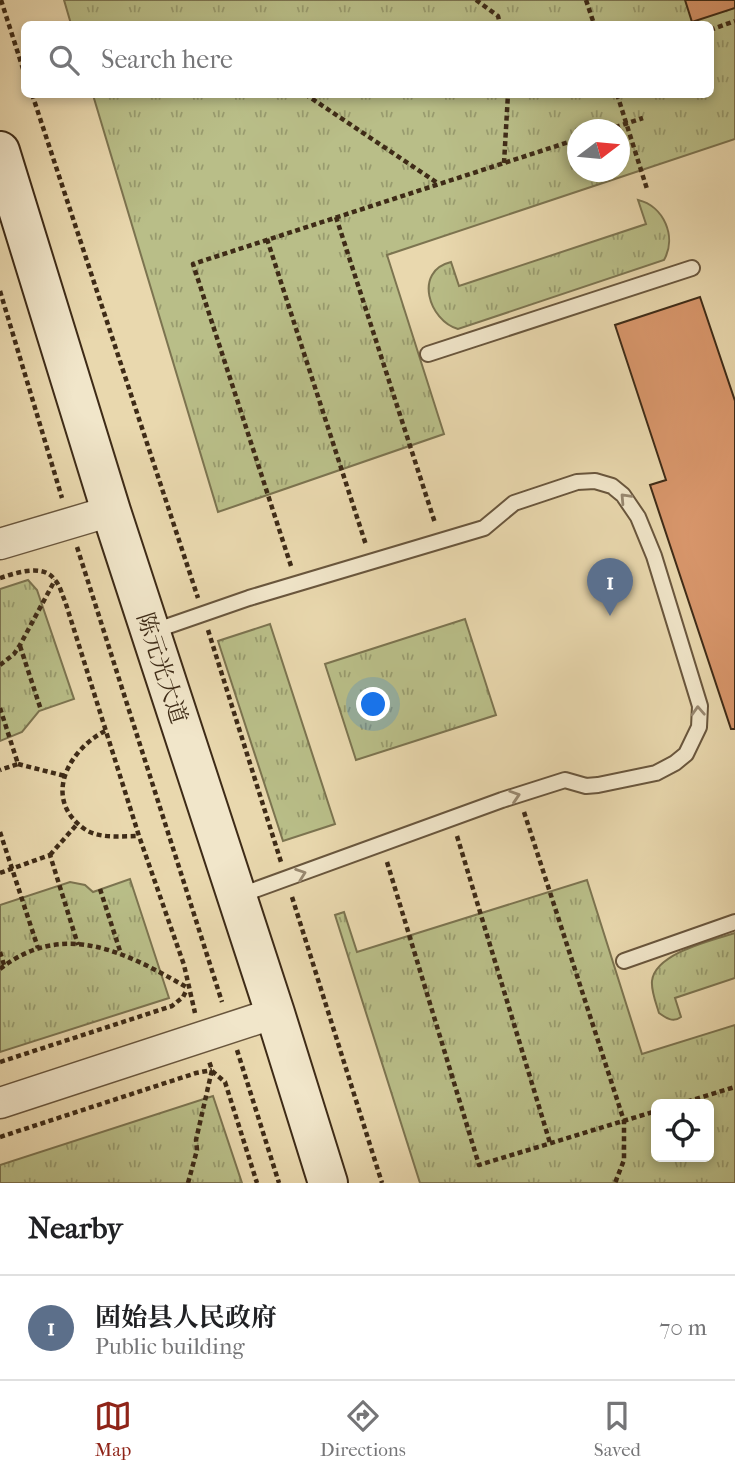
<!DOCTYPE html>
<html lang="en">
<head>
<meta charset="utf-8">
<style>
	:root { --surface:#fff; --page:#f6f6f6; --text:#202124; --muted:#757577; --line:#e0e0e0; --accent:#8f2418 }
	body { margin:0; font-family:"IM FELL French Canon","Noto Serif SC",serif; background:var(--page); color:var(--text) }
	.controls { position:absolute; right:21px; bottom:21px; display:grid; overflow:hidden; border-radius:10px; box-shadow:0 4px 10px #0003 }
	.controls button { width:63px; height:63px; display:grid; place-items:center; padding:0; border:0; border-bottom:2px solid var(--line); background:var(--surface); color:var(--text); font:35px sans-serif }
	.compass { position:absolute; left:567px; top:119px; width:63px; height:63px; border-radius:50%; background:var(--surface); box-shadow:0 4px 10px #0003; rotate:74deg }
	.you { position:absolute; left:374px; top:705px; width:24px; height:24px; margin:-18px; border:5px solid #fff; border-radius:50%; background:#1a73e8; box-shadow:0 0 0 10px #1a73e833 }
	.badge { display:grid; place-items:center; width:46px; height:46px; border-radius:50%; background:var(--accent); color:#fff; font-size:23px; font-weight:700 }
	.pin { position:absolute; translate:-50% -58px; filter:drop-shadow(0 2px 4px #0008) }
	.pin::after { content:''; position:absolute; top:37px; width:24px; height:21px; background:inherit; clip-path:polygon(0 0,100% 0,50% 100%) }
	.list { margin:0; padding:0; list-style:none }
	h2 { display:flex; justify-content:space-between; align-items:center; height:91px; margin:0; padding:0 28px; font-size:30px }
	h2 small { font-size:23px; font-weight:400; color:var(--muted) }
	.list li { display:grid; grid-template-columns:46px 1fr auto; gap:21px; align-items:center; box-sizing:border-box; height:105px; padding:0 28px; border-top:2px solid var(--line) }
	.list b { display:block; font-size:26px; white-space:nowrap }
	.list p { margin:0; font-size:23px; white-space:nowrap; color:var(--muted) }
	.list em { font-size:23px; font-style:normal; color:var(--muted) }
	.icon { flex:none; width:38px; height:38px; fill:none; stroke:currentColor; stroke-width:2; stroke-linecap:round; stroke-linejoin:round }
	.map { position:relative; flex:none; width:735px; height:1183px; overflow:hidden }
	.search { position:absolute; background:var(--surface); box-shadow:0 4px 10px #0003; left:21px; right:21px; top:21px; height:77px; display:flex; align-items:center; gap:18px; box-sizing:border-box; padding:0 24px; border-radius:10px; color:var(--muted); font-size:26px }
	.sheet { height:196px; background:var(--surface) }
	nav { display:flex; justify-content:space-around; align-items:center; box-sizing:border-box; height:98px; border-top:2px solid var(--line); background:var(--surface); font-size:19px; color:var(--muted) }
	nav a { display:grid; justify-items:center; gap:4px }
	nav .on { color:var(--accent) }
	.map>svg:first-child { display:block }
	.grass { fill:url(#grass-tufts); stroke:#7c7450; stroke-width:2; fill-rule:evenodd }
	.building { fill:#d8966b; stroke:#3e2b17; stroke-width:2 }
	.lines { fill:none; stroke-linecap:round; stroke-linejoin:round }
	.lane-casing { stroke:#69563d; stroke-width:18 }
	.street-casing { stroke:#69563d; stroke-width:33 }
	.secondary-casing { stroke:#3e2b17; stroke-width:42 }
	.path { stroke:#3e2b17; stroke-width:4.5; stroke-dasharray:5 3.5; stroke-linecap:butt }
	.lane { stroke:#f1e6ca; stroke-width:14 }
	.street { stroke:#f1e6ca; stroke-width:30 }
	.secondary { stroke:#f1e6ca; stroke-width:38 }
	.oneway { stroke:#988870 }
	.labels { text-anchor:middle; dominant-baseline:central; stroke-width:6; stroke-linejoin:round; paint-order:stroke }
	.street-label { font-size:23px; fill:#3e2b17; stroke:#f1e6ca }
</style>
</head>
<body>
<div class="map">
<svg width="735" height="1183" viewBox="0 0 735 1183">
	<defs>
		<pattern id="grass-tufts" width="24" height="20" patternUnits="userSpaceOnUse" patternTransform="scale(1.75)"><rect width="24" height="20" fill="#b9be88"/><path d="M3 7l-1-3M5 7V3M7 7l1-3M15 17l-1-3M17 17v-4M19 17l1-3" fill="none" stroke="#989b6e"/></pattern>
	</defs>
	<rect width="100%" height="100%" fill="#e9d8ae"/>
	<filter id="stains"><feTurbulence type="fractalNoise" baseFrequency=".00286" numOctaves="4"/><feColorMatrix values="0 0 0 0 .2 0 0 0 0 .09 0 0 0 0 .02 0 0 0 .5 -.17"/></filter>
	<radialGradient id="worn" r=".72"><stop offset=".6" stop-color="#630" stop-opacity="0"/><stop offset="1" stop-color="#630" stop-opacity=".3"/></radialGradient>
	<g class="grass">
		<path d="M64,0H735V139L387,255L444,434L218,512L93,95L710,94V24H71ZM578,130H620V172H578Z"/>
		<path d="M638,200C664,206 677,237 664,260L458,329C429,321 413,271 451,262L459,286L646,224Z"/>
		<path d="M28,580L37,590L74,699L39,711L22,732L0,741V589Z"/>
		<path d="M465,619L496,715L356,760L325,664Z"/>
		<path d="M270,624L335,824L283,841L218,641Z"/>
		<path d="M130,879L169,998L0,1052V905L70,882L85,885L93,892Z"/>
		<path d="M587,880L642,1054L735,1025V1183H420L335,915L344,912L357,952ZM656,1104H709V1157H656Z"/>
		<path d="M735,933V978L675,998L681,1017C673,1023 666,1018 659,1013C656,1003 651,991 652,981C655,953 713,940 735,933Z"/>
		<path d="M213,1096L242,1183H0V1165Z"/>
	</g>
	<g class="building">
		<path d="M685,0H735V8L692,22Z"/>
		<path d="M700,297L735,401V729H731L650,485L666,480L615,325Z"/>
	</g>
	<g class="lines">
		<g class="lane-casing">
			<g id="lane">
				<path d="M428,354L692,268"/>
				<path d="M151,632L249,598L484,528L514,503L577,482L595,481L612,486L623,495L638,517L654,556L700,706L699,727L686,754L675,763L656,773L598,785L586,786L565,780L502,800L238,896"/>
				<path d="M624,961L735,922"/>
			</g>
		</g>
		<g class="street-casing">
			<g id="street">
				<path d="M0,544L111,511"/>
				<path d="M0,1103L275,1013"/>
			</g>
		</g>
		<g class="secondary-casing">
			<path id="secondary" d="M0,151L111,511L275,1013L328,1183"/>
		</g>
		<g class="path">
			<path d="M1,0L24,72"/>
			<path d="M476,0L498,16L500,24"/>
			<path d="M586,0L594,24"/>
			<path d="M710,30L735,21"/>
			<path d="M32,94L198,598"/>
			<path d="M305,94L439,184"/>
			<path d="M617,94L647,189"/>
			<path d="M607,130L643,118"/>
			<path d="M504,163L508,94"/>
			<path d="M336,217L435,523"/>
			<path d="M267,239L366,545"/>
			<path d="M0,291L62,498"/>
			<path d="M77,547L222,1002"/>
			<path d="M291,566L193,264L578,139"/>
			<path d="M0,578C16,573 43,563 55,580C60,585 62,595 65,601L139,836L184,965L195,1013"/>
			<path d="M208,630L281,862"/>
			<path d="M20,646L41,710"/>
			<path d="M0,665L14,654L20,645L55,580"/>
			<path d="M0,708L18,764L0,770"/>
			<path d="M105,731C68,750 41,800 86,830C101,839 122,836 139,836"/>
			<path d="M18,764L65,776"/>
			<path d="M524,812L624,1121V1160L615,1183"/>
			<path d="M0,832L38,948"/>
			<path d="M457,836L550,1143"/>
			<path d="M50,855L78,823"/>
			<path d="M387,862L479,1165L656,1111"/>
			<path d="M0,873L50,855L78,945"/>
			<path d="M100,889L121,954"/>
			<path d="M292,897L382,1183"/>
			<path d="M0,952L4,965"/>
			<path d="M0,969C64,919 127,953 188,988"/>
			<path d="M237,1050L279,1183"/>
			<path d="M0,1062L172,1006L183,997L187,989"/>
			<path d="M212,1071L225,1082L257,1183"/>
			<path d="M679,1104L735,1087"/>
			<path d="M0,1137L196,1073L212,1070"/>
			<path d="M188,1183L197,1150L196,1140L212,1070L209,1061"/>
		</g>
		<use href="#lane" class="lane"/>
		<use href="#street" class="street"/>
		<use href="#secondary" class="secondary"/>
	</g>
	<defs><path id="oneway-chevron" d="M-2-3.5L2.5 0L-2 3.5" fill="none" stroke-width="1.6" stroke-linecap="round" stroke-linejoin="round" transform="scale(1.75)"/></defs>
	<g class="oneway">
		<use href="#oneway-chevron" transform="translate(625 498) rotate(-133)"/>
		<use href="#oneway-chevron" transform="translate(698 711) rotate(-93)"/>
		<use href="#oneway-chevron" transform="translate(515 796) rotate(-18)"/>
		<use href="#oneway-chevron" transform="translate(301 874) rotate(-20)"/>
	</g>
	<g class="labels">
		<g class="street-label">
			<text transform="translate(162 668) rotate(72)">陈元光大道</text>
		</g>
	</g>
	<rect width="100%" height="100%" filter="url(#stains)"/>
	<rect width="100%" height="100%" fill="url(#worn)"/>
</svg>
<div class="controls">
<button><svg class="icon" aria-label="locate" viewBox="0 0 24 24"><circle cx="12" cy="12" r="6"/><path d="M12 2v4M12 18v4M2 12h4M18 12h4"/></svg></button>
</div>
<svg class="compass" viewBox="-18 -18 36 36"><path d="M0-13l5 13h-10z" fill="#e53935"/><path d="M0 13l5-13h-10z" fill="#757577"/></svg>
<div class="you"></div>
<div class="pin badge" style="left:610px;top:616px;background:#5c6f8a">1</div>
<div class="search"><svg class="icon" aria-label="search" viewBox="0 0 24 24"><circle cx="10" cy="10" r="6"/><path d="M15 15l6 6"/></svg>Search here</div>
</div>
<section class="sheet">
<h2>Nearby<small></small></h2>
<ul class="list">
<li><span class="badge" style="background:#5c6f8a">1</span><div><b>固始县人民政府</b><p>Public building</p></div><em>70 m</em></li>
</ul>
</section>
<nav>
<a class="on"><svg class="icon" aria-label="map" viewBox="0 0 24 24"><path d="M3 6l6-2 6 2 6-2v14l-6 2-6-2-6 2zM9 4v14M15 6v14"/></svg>Map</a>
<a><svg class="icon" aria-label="directions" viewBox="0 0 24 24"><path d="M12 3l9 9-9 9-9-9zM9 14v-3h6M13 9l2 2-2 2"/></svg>Directions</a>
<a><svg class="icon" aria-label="saved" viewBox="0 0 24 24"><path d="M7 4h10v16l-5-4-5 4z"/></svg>Saved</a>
</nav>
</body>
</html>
